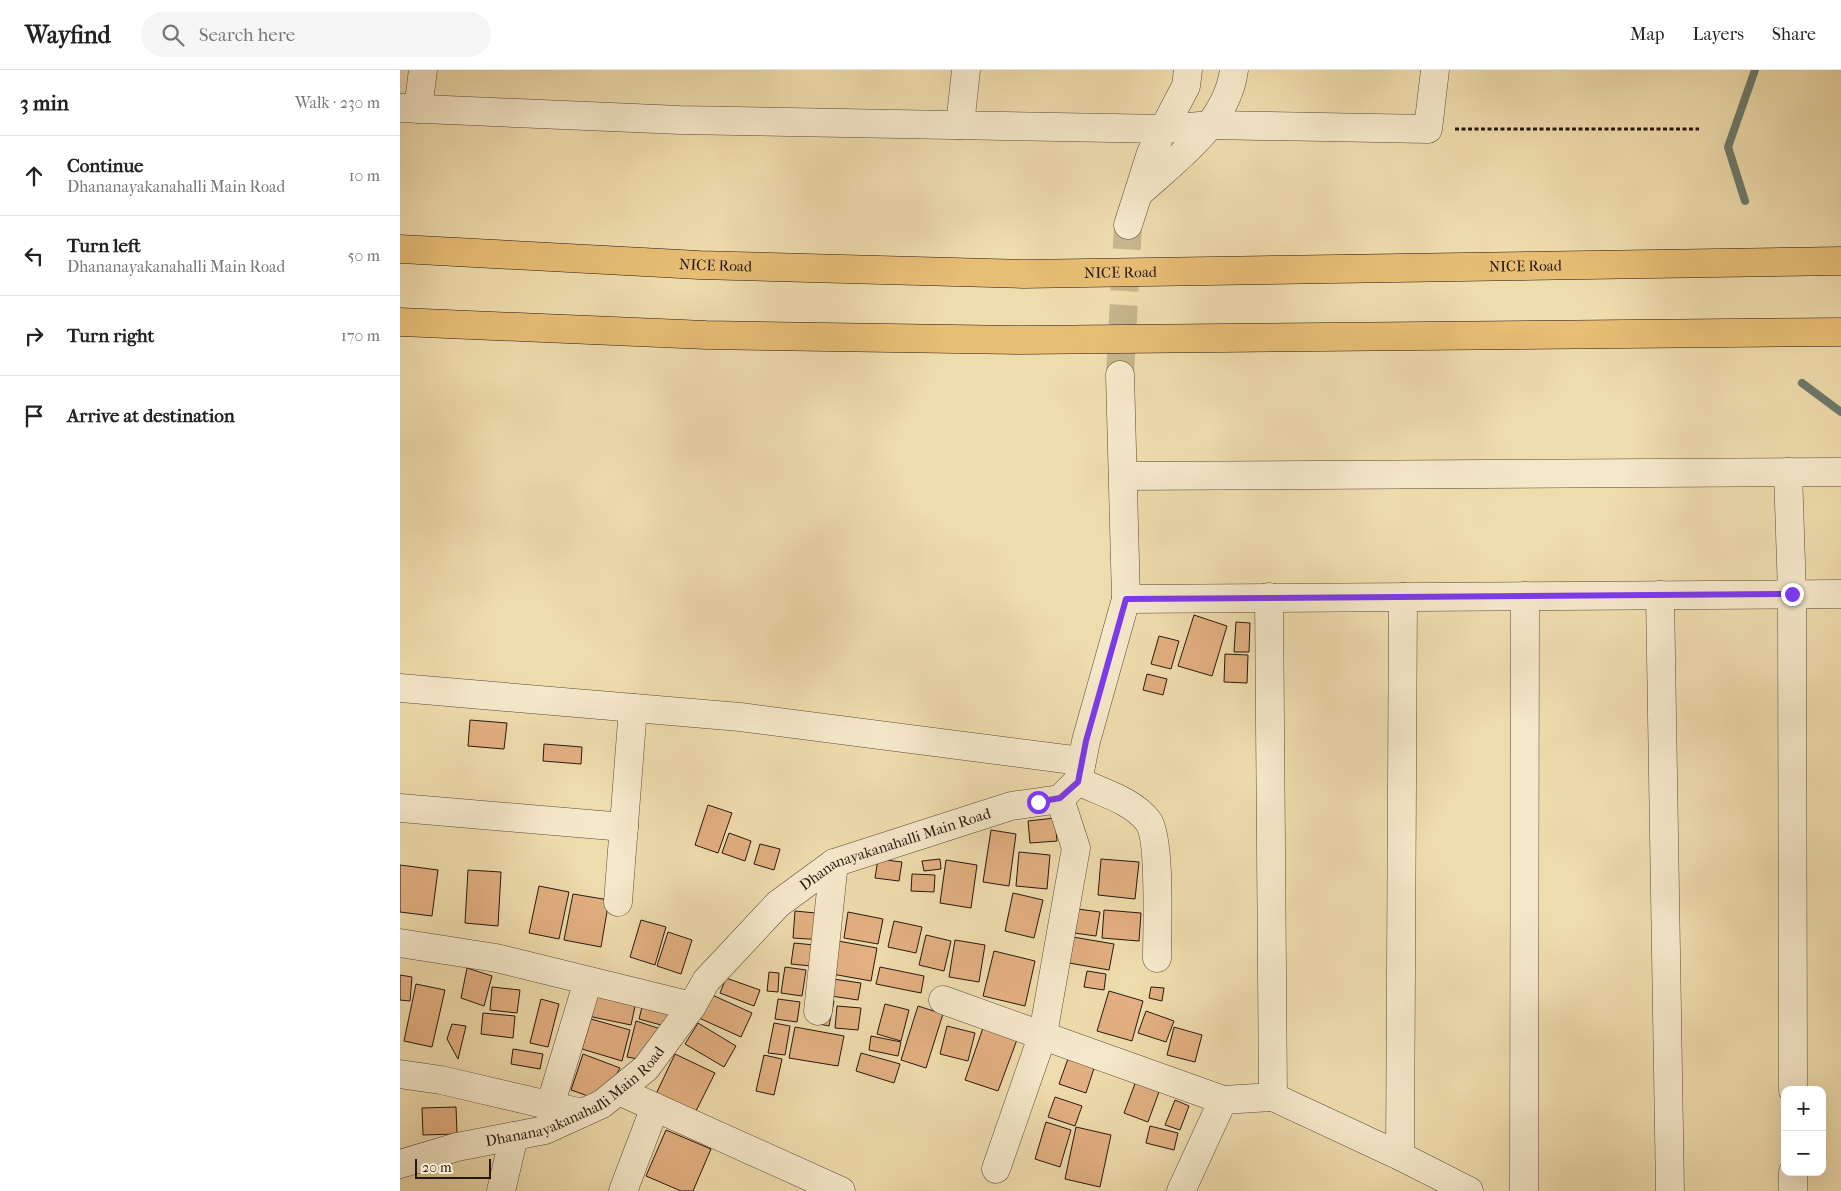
<!DOCTYPE html>
<html lang="en">
<head>
<meta charset="utf-8">
<style>
	:root { --surface:#fff; --page:#f6f6f6; --text:#222; --muted:#767676; --line:#e0e0e0 }
	body { margin:0; font-family:"IM FELL French Canon",serif; background:var(--page); color:var(--text) }
	.controls { position:absolute; right:15px; bottom:15px; display:grid; overflow:hidden; border-radius:10px; box-shadow:0 5px 20px #0002 }
	.controls button { width:45px; height:45px; display:grid; place-items:center; padding:0; border:0; border-bottom:1px solid var(--line); background:var(--surface); color:var(--text); font:25px sans-serif }
	.scale { position:absolute; left:15px; bottom:12px; width:76px; box-sizing:border-box; padding-left:5px; border:2px solid #271711; border-top:0; font-size:14px; line-height:18px; white-space:nowrap; color:#271711; -webkit-text-stroke:4px #f5e8ca; paint-order:stroke }
	.stop { position:absolute; width:15px; height:15px; margin:-11px; border:4px solid #7c3aed; border-radius:50%; background:#fff }
	.stop.end { background:#7c3aed; border-color:#fff; box-shadow:0 1px 5px #0008 }
	.list { margin:0; padding:0; list-style:none }
	h2 { display:flex; justify-content:space-between; align-items:center; height:65px; margin:0; padding:0 20px; font-size:21px }
	h2 small { font-size:16px; font-weight:400; color:var(--muted) }
	.list li { display:grid; grid-template-columns:32px 1fr auto; gap:15px; align-items:center; box-sizing:border-box; height:80px; padding:0 20px; border-top:1px solid var(--line) }
	.list b { display:block; font-size:19px; white-space:nowrap }
	.list p { margin:0; font-size:16px; white-space:nowrap; color:var(--muted) }
	.list em { font-size:16px; font-style:normal; color:var(--muted) }
	.icon { flex:none; width:28px; height:28px; fill:none; stroke:currentColor; stroke-width:2; stroke-linecap:round; stroke-linejoin:round }
	.map { position:relative; flex:none; width:1441px; height:1121px; overflow:hidden }
	header { display:flex; align-items:center; gap:30px; box-sizing:border-box; height:70px; padding:0 25px; background:var(--surface); border-bottom:1px solid var(--line) }
	header strong { font-size:24px }
	nav { display:flex; gap:28px; margin-inline-start:auto; font-size:18px }
	.search { width:350px; height:45px; background:var(--page); display:flex; align-items:center; gap:12px; box-sizing:border-box; padding:0 18px; border-radius:28px; color:var(--muted); font-size:19px }
	main { display:flex }
	aside { flex:1; background:var(--surface) }
	.map>svg:first-child { display:block }
	.lines { fill:none; stroke-linecap:round; stroke-linejoin:round }
	.stream { stroke:#6c7a6d; stroke-width:8 }
	.building { fill:#e3b081; stroke:#271711 }
	.minor-tunnel { stroke:#c7b58e; stroke-width:28; stroke-dasharray:28 14; stroke-linecap:butt }
	.minor-casing { stroke:#594838; stroke-width:29 }
	.highway-casing { stroke:#271711; stroke-width:29 }
	.path { stroke:#271711; stroke-width:3; stroke-dasharray:4 2.5; stroke-linecap:butt }
	.minor { stroke:#f5e8ca; stroke-width:28 }
	.highway { stroke:#e8be76; stroke-width:28 }
	.route { stroke:#7c3aed; stroke-width:6 }
	.labels { text-anchor:middle; dominant-baseline:central; stroke-width:4; stroke-linejoin:round; paint-order:stroke }
	.street-label { font-size:15px; fill:#271711; stroke:#f5e8ca }
</style>
</head>
<body>
<header>
<strong>Wayfind</strong>
<div class="search"><svg class="icon" aria-label="search" viewBox="0 0 24 24"><circle cx="10" cy="10" r="6"/><path d="M15 15l6 6"/></svg>Search here</div>
<nav><a>Map</a><a>Layers</a><a>Share</a></nav>
</header>
<main>
<aside>
<h2>3 min<small>Walk · 230 m</small></h2>
<ul class="list">
<li><svg class="icon" aria-label="ahead" viewBox="0 0 24 24"><path d="M12 20V5M6 11l6-6 6 6"/></svg><div><b>Continue</b><p>Dhananayakanahalli Main Road</p></div><em>10 m</em></li>
<li><svg class="icon" aria-label="left" viewBox="0 0 24 24"><path d="M17 20v-9H6M10 6l-5 5 5 5"/></svg><div><b>Turn left</b><p>Dhananayakanahalli Main Road</p></div><em>50 m</em></li>
<li><svg class="icon" aria-label="right" viewBox="0 0 24 24"><path d="M7 20v-9h11M14 6l5 5-5 5"/></svg><div><b>Turn right</b></div><em>170 m</em></li>
<li><svg class="icon" aria-label="arrive" viewBox="0 0 24 24"><path d="M6 21V4h12l-3 4 3 4H6"/></svg><div><b>Arrive at destination</b></div></li>
</ul>
</aside>
<div class="map">
<svg width="1441" height="1121" viewBox="0 0 1441 1121">
	<rect width="100%" height="100%" fill="#efdcad"/>
	<filter id="stains"><feTurbulence type="fractalNoise" baseFrequency=".004" numOctaves="4"/><feColorMatrix values="0 0 0 0 .2 0 0 0 0 .09 0 0 0 0 .02 0 0 0 .5 -.17"/></filter>
	<radialGradient id="worn" r=".72"><stop offset=".6" stop-color="#630" stop-opacity="0"/><stop offset="1" stop-color="#630" stop-opacity=".3"/></radialGradient>
	<g class="lines">
		<g class="stream">
			<path d="M1345,131L1328,77L1355,0"/>
			<path d="M1402,313L1441,342"/>
		</g>
	</g>
	<g class="building">
		<path d="M794,545L827,556L812,606L778,596Z"/>
		<path d="M836,552L850,553L849,582H834Z"/>
		<path d="M759,566L779,571L771,599L751,594Z"/>
		<path d="M825,584L848,585L847,613L824,612Z"/>
		<path d="M747,604L767,609L763,625L743,620Z"/>
		<path d="M70,650L107,653L104,679L68,676Z"/>
		<path d="M144,674L182,677L181,694L143,691Z"/>
		<path d="M308,735L332,743L318,783L295,775Z"/>
		<path d="M655,748L657,771L630,773L628,751Z"/>
		<path d="M591,760L616,764L609,816L583,812Z"/>
		<path d="M329,763L351,771L345,791L322,783Z"/>
		<path d="M360,774L380,779L374,800L354,794Z"/>
		<path d="M619,782L650,785L647,819L616,816Z"/>
		<path d="M478,789L502,792L499,811L475,808Z"/>
		<path d="M540,789L541,799L524,801L522,791Z"/>
		<path d="M701,789L739,792L735,829L698,825Z"/>
		<path d="M546,790L577,795L571,838L540,833Z"/>
		<path d="M0,795L38,800L32,846L0,842Z"/>
		<path d="M68,800L101,802L98,856L65,853Z"/>
		<path d="M512,804L535,805L534,822L511,821Z"/>
		<path d="M139,816L169,822L159,869L129,863Z"/>
		<path d="M613,823L643,830L634,868L605,861Z"/>
		<path d="M173,824L209,830L201,877L164,870Z"/>
		<path d="M678,839L700,842L696,866L674,863Z"/>
		<path d="M704,840L741,843L739,871L702,868Z"/>
		<path d="M395,841L426,844L424,870L393,868Z"/>
		<path d="M448,842L483,849L478,874L444,868Z"/>
		<path d="M241,850L266,857L255,895L230,887Z"/>
		<path d="M494,851L522,857L516,883L488,877Z"/>
		<path d="M268,862L292,870L281,904L257,896Z"/>
		<path d="M526,865L551,871L544,901L519,895Z"/>
		<path d="M673,867L714,874L709,900L669,893Z"/>
		<path d="M555,870L585,875L579,912L549,907Z"/>
		<path d="M438,871L477,878L471,911L432,904Z"/>
		<path d="M394,873L414,875L411,896L391,894Z"/>
		<path d="M594,881L635,891L625,936L583,926Z"/>
		<path d="M385,897L406,900L402,926L381,923Z"/>
		<path d="M480,897L524,906L521,923L476,914Z"/>
		<path d="M67,898L92,906L84,936L61,928Z"/>
		<path d="M687,901L706,904L704,920L684,917Z"/>
		<path d="M369,902L379,903L378,922L367,921Z"/>
		<path d="M0,905L12,907L10,931L0,930Z"/>
		<path d="M326,908L360,920L354,936L320,923Z"/>
		<path d="M433,909L461,913L458,930L431,926Z"/>
		<path d="M16,914L45,920L32,977L4,971Z"/>
		<path d="M92,917L120,920L117,943L90,940Z"/>
		<path d="M751,917L764,918L762,931L749,928Z"/>
		<path d="M194,918L237,927L231,955L188,946Z"/>
		<path d="M709,921L743,931L732,971L697,961Z"/>
		<path d="M310,924L352,943L341,967L299,948Z"/>
		<path d="M141,929L159,934L148,977L130,973Z"/>
		<path d="M378,929L400,932L397,952L375,949Z"/>
		<path d="M424,930L434,931L429,956L419,954Z"/>
		<path d="M243,933L283,944L272,958L239,949Z"/>
		<path d="M485,934L509,940L501,971L477,964Z"/>
		<path d="M437,936L461,938L458,960L435,958Z"/>
		<path d="M518,936L543,944L526,998L501,990Z"/>
		<path d="M746,941L774,951L766,972L738,963Z"/>
		<path d="M83,943L115,946L113,968L81,964Z"/>
		<path d="M191,949L230,960L222,991L182,979Z"/>
		<path d="M236,951L270,962L249,991L227,987Z"/>
		<path d="M298,953L336,976L324,997L285,974Z"/>
		<path d="M374,953L390,956L385,985L368,983Z"/>
		<path d="M52,954L66,956L58,989L47,969Z"/>
		<path d="M584,955L618,967L598,1021L565,1010Z"/>
		<path d="M547,956L575,963L568,991L540,984Z"/>
		<path d="M395,957L444,966L438,996L389,988Z"/>
		<path d="M774,957L802,965L795,992L767,985Z"/>
		<path d="M471,966L501,972L498,986L469,980Z"/>
		<path d="M113,979L143,984L140,999L111,994Z"/>
		<path d="M461,983L500,994L494,1013L456,1001Z"/>
		<path d="M670,983L696,992L686,1023L659,1014Z"/>
		<path d="M183,984L220,998L202,1031L171,1020Z"/>
		<path d="M275,984L315,1003L295,1043L256,1024Z"/>
		<path d="M364,985L382,989L374,1025L356,1021Z"/>
		<path d="M736,1011L760,1019L748,1052L724,1043Z"/>
		<path d="M655,1027L682,1036L675,1056L648,1047Z"/>
		<path d="M775,1030L789,1036L780,1060L765,1055Z"/>
		<path d="M56,1037L57,1064L23,1065L22,1038Z"/>
		<path d="M646,1052L671,1060L660,1097L635,1089Z"/>
		<path d="M750,1056L778,1063L774,1080L746,1073Z"/>
		<path d="M676,1057L711,1065L700,1117L665,1109Z"/>
		<path d="M266,1060L311,1079L293,1121H281L246,1106Z"/>
	</g>
	<g class="lines">
		<path class="minor-tunnel" d="M720,305L728,155"/>
		<g class="minor-casing">
			<g id="minor">
				<path d="M0,38L280,50L766,59L811,55L1028,59L1035,0"/>
				<path d="M18,39L23,0"/>
				<path d="M560,55L566,0"/>
				<path d="M739,123C776,89 827,54 834,0"/>
				<path d="M728,155L751,83L786,16L788,0"/>
				<path d="M1388,402L1392,524L1393,1020"/>
				<path d="M723,406L1441,402"/>
				<path d="M1260,525L1270,1121"/>
				<path d="M726,529L1441,524"/>
				<path d="M0,618L340,647L681,691"/>
				<path d="M678,711C700,722 732,730 748,751C761,768 757,862 757,888"/>
				<path d="M0,738L224,757"/>
				<path d="M218,832L233,638"/>
				<path d="M0,873L96,888L292,936"/>
				<path d="M543,930L823,1030"/>
				<path d="M418,941L434,793"/>
				<path d="M0,1004L41,1010L182,1043"/>
				<path d="M219,1021L441,1121"/>
				<path d="M873,1027L1000,1086L1069,1121"/>
				<path d="M150,1036L188,911"/>
				<path d="M1000,1086L1003,527"/>
				<path id="s1" d="M0,1094L57,1077L145,1060L202,1034L246,998L292,936L306,911L378,834L434,793L611,736L660,729L678,711L686,671L726,529L720,305"/>
				<path d="M596,1099L643,964L676,778L660,729"/>
				<path d="M1393,1102V1121"/>
				<path d="M101,1121L114,1066"/>
				<path d="M223,1121L255,1037"/>
				<path d="M781,1121L823,1030L873,1027L869,527"/>
				<path d="M1124,1121L1125,526"/>
			</g>
		</g>
		<g class="highway-casing">
			<g id="highway">
				<path id="s2" d="M0,179L299,195L623,204L1441,191"/>
				<path d="M0,252L306,265L622,270L1441,262"/>
			</g>
		</g>
		<path class="path" d="M1055,59H1299"/>
		<use href="#minor" class="minor"/>
		<use href="#highway" class="highway"/>
	</g>
	<g class="lines">
		<path class="route" d="M638,732L660,728L678,712L686,671L726,529L1392,524"/>
	</g>
	<g class="labels">
		<g class="street-label">
			<text stroke="none"><textPath href="#s2" startOffset="316">NICE Road</textPath></text>
			<text stroke="none"><textPath href="#s2" startOffset="1126">NICE Road</textPath></text>
			<text stroke="none"><textPath href="#s2" startOffset="721">NICE Road</textPath></text>
			<text stroke="none"><textPath href="#s1" startOffset="611">Dhananayakanahalli Main Road</textPath></text>
			<text stroke="none"><textPath href="#s1" startOffset="191">Dhananayakanahalli Main Road</textPath></text>
		</g>
	</g>
	<rect width="100%" height="100%" filter="url(#stains)"/>
	<rect width="100%" height="100%" fill="url(#worn)"/>
</svg>
<div class="controls">
<button>+</button>
<button>−</button>
</div>
<div class="scale">20 m</div>
<div class="stop" style="left:638px;top:732px"></div>
<div class="stop end" style="left:1392px;top:524px"></div>
</div>
</main>
</body>
</html>
